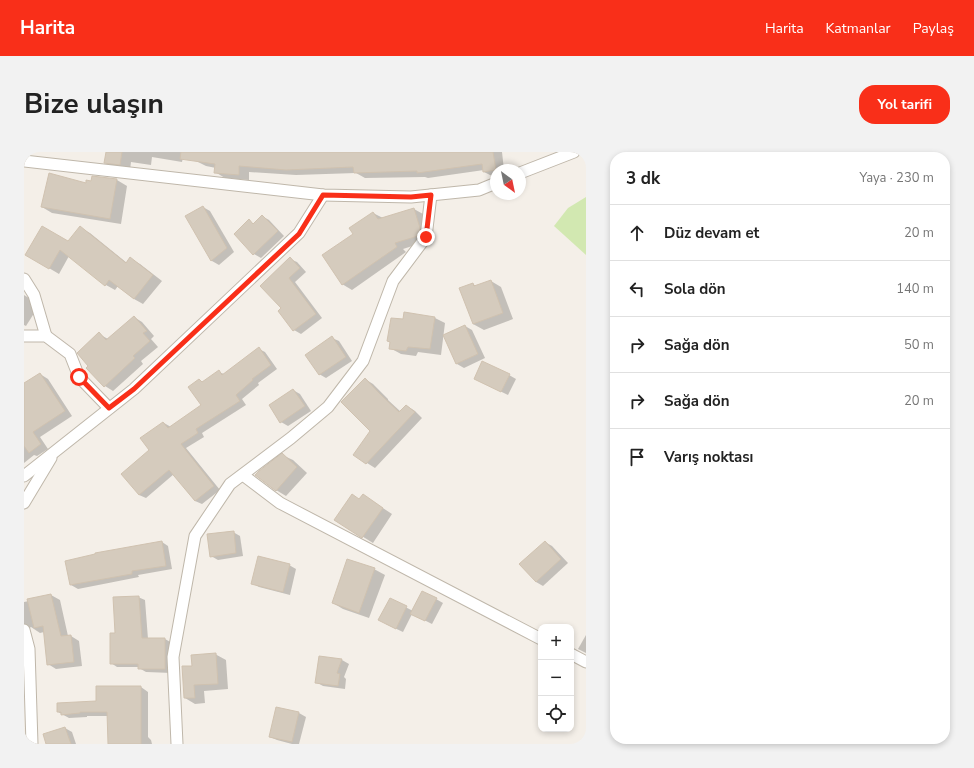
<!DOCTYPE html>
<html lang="tr">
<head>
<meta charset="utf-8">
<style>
	:root { --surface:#fff; --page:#f2f2f2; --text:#222; --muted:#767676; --line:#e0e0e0; --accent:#f92f19 }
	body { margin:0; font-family:"Nunito Sans",sans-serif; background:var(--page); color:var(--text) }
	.controls { position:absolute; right:12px; bottom:12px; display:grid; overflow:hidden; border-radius:8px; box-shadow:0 2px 6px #0003 }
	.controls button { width:36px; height:36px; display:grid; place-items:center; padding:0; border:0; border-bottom:1px solid var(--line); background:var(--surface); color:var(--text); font:20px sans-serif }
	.compass { position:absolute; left:466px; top:12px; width:36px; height:36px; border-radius:50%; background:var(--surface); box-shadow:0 2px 6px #0003; rotate:147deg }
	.stop { position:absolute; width:12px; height:12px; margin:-9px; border:3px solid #f92f19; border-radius:50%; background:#fff }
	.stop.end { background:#f92f19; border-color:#fff; box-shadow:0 1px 4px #0008 }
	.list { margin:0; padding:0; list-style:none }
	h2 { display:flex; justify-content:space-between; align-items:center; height:52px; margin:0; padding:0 16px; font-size:17px }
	h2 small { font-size:13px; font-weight:400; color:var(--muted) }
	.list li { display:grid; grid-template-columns:26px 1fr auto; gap:12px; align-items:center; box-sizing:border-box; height:56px; padding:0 16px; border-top:1px solid var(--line) }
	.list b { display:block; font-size:15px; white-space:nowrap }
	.list em { font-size:13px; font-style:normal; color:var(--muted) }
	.icon { flex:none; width:22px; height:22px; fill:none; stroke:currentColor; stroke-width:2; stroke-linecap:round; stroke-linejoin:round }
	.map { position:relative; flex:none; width:562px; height:592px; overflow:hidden; border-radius:16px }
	header { display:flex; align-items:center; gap:24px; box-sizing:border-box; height:56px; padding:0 20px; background:var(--accent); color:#fff }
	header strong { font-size:19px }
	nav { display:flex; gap:22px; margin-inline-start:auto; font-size:14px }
	.intro { display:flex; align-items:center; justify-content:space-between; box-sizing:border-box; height:96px; padding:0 24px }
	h1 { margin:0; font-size:28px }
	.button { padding:10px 18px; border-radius:16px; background:var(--accent); color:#fff; font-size:14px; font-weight:700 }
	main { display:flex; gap:24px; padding:0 24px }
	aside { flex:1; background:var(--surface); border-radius:16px; box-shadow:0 2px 6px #0003 }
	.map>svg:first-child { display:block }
	.green { fill:#d2e8b1 }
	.shadow { fill:#0003 }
	.building { fill:#d5cbbd; stroke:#d0c2b0 }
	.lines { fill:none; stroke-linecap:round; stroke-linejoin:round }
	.street-casing { stroke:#bfb7aa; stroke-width:13 }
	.street { stroke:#fff; stroke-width:11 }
	.route { stroke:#f92f19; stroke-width:5 }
</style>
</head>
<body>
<header>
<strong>Harita</strong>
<nav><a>Harita</a><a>Katmanlar</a><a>Paylaş</a></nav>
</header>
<div class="intro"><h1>Bize ulaşın</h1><a class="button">Yol tarifi</a></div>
<main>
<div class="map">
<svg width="562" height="592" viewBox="0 0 562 592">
	<rect width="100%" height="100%" fill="#f4efe8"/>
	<path class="green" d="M562,45V103L530,74L544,56Z"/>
	<g class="shadow">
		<path d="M83,0H478L480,18H472V25H470L460,20V18L404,26L401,25L341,26L332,21L272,23L225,20V28L201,26L191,20L192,16L182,14L172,9L159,5L158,10L128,5L127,13L107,10L106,18L92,16L82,11Z"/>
		<path d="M69,25L93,28L103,34L97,72L28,61L18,55L63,32L68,31Z"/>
		<path d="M179,55L186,59L210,100L195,113L188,109L163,64Z"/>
		<path d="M390,57L399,62L404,89L379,97L382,100L328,138L318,132L331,82L349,61L359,66Z"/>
		<path d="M238,64L245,68L260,84L237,106L230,102L211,82L225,69L230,72Z"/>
		<path d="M56,76L66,81L103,111L107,107L116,112L138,129L119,152L110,147L94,134L91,138L82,133L45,104L35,122L3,103L45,90Z"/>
		<path d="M266,107L273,110L282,120L271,130L298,166L277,182L270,178L255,159L259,156Z"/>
		<path d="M467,129L477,135L489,167L460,178L449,172V132L452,134Z"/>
		<path d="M0,143L13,151L14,155L2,174L0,173Z"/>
		<path d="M110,165L118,170L130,184L127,187L134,195L117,209L119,212L89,239L81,234L75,182L84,187Z"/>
		<path d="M411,166L421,171L417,203L394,200L392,204L377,202L366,196L367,190L379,168Z"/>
		<path d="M441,174L448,178L461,206L440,216L433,212L420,183Z"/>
		<path d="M308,186L315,189L328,209L302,226L295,222Z"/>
		<path d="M235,197L241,200L253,217L234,231L235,233L218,247L222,253L178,281L180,285L162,296L196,338L178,352L171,349L150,322L122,346L115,343L126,299L140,271L147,275L179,254L175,228L179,230L195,220L200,222Z"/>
		<path d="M16,222L24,227L48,264L16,285L24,297L13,304L10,303L0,311V240Z"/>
		<path d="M485,223L492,227L484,243L457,230Z"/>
		<path d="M341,227L349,232L364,247V248L377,260L383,254L391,259L398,266L351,316L343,311L347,279Z"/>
		<path d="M269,238L276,242L287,259L264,274L257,270Z"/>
		<path d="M258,303L269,308L283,321L262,344L252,338Z"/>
		<path d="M339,343L368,362L349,391L312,368L336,348Z"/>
		<path d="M209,380L216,384L219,404L194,408L187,404Z"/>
		<path d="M138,390L144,394L148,417L114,423L115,425L54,437L47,433Z"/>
		<path d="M521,390L528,394L544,411L519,434L512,430Z"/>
		<path d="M265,413L272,417L266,443L235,435L228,431Z"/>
		<path d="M350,417L361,423L345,466L319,457L309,451Z"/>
		<path d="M27,443L36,448L44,484H47L55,489L58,514L32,517L24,512L20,480L16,481L7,475L3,478L0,485V450L5,449V448Z"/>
		<path d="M114,445L121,448L124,487H141L148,491V521L122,520L115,516V515H93L87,511L92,482Z"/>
		<path d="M366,447L389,459L412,447L419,451L408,472L388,462L379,480L362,472Z"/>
		<path d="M562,483V501L554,497Z"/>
		<path d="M191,502L202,508L204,537L180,539L181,551L171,552L161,546L169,514Z"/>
		<path d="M295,505L318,508L325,512L320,525L322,527L321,537L299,534L292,530Z"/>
		<path d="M117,535L124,540V585L127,588L128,592H85L84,564H63V565L45,566L34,560L73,549Z"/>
		<path d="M253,556L275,561L282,565L275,592H268L253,588L246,585Z"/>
		<path d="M41,576L48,580L52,592H23Z"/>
	</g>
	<g class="building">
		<path d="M82,0H98L96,13L80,11Z"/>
		<path d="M157,0H469L472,18L459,20L458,12L393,21V19L330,21L329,15L262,18L215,14V23L190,21L191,12L156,7Z"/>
		<path d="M25,21L62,31V28L67,29L68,24L93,27L86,67L17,55Z"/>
		<path d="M179,54L203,96L187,109L161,64Z"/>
		<path d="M390,56L396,76L395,82L394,84L371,91L373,95L318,133L298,103L329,82L325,76L349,60L354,67Z"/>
		<path d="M238,63L254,79L229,103L210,82L225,67L229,72Z"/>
		<path d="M18,74L44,89L56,74L102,111L106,105L129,123L110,147L85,128L81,134L36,98L25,117L1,103Z"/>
		<path d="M266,105L276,116L265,126L292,162L269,179L254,159L257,156L236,134Z"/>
		<path d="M467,128L479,161L449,172L435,136L449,131L450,134Z"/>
		<path d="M380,160L411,165L406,197L384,195L382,199L365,197L366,190L363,189L367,166L379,167Z"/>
		<path d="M110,164L123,179L119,181L126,189L109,204L111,206L80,235L62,216L64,214L53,201L75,180L82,188Z"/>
		<path d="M441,173L454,202L432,212L419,183Z"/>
		<path d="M308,184L322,205L295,223L281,203Z"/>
		<path d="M235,195L247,213L228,227L229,228L212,243L216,249L172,277L174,281L157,292L190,334L171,349L145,318L115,343L97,322L125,298L116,286L139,270L144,276L177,253L164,235L175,227L178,230L195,218L198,223Z"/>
		<path d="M458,209L486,222L477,240L450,227Z"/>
		<path d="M16,221L41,259L9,280L17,292L5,301L0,294V231Z"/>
		<path d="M341,226L356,242L375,260L382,253L391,260L342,312L329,303L346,279L317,250Z"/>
		<path d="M269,237L281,254L256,271L245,253Z"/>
		<path d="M258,301L273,315L252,339L231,323L235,319Z"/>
		<path d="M328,342L335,347L339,342L359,356L338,386L310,368Z"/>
		<path d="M210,379L212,401L186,405L183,382Z"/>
		<path d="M138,389L142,414L108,419V422L46,433L41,409L71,402V401Z"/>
		<path d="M521,389L537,407L512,430L495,412Z"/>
		<path d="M234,404L266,412L259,440L227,432Z"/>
		<path d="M323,407L351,416L335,461L308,451Z"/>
		<path d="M398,439L413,446L401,469L386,462Z"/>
		<path d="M27,442L37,484L47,483L50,510L23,513L19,474L10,476L3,447Z"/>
		<path d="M115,444L118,486H141V517H114V512H86V481H91L89,445Z"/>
		<path d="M366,446L383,454L372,477L354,468Z"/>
		<path d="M192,501L194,532L170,533L171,546H160L158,514H168L167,503Z"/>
		<path d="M295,504L318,507L313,521L316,522L314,534L291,531Z"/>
		<path d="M72,534H117V592H84L83,560H56V561L37,563V560H33V551L72,549Z"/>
		<path d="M252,555L275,560L268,590L245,585Z"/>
		<path d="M41,575L47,592H22L19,582Z"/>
	</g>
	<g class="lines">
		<g class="street-casing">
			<g id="street">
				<path d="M0,9L299,43L387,45L455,38L472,31"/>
				<path d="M496,21L550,0"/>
				<path d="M0,127L10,143L22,184"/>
				<path d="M0,184H22L46,202L55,225L85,256"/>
				<path d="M219,323L256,351L517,487"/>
				<path d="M0,324L110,237L275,81L299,43"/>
				<path d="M0,351L27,306"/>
				<path d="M0,478L5,497L8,592"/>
				<path d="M547,502L562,510"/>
				<path d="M153,592L149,505L171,384L206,332L267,286L304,255L339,209L369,129L402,85L407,43"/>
			</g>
		</g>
		<use href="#street" class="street"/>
	</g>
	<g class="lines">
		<path class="route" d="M55,225L85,256L110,237L275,82L299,43L387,45L407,43L402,85"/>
	</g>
</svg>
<div class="controls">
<button>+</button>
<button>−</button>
<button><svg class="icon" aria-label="locate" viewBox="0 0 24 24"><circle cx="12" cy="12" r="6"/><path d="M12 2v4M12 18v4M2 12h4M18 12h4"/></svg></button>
</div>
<svg class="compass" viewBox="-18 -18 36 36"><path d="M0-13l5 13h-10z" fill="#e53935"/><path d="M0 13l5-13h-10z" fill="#767676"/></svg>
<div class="stop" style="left:55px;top:225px"></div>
<div class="stop end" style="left:402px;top:85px"></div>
</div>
<aside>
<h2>3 dk<small>Yaya · 230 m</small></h2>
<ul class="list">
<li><svg class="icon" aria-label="ahead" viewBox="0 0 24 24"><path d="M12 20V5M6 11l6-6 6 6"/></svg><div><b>Düz devam et</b></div><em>20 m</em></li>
<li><svg class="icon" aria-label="left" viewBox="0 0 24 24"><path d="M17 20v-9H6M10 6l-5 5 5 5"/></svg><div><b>Sola dön</b></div><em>140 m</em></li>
<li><svg class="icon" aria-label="right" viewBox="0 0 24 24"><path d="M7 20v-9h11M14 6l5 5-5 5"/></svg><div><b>Sağa dön</b></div><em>50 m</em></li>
<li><svg class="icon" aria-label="right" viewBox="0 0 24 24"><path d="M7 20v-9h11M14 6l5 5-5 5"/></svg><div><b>Sağa dön</b></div><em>20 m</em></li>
<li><svg class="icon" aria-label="arrive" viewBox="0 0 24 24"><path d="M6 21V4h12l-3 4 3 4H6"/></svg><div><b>Varış noktası</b></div></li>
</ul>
</aside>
</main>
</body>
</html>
